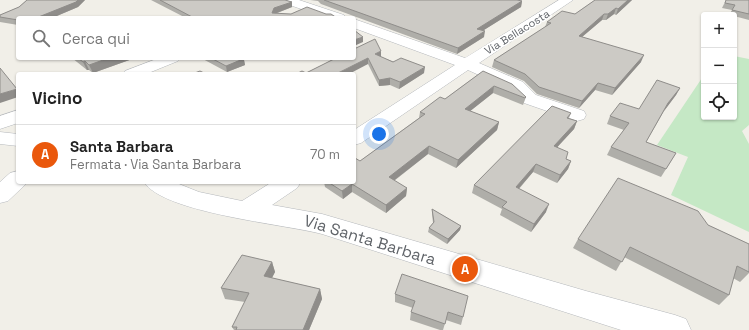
<!DOCTYPE html>
<html lang="it">
<head>
<meta charset="utf-8">
<style>
	:root { --surface:#fff; --page:#f6f6f6; --text:#222; --muted:#767676; --line:#e0e0e0; --accent:#ea580c }
	body { margin:0; font-family:"Space Grotesk",sans-serif; background:var(--page); color:var(--text) }
	.controls { position:absolute; right:12px; top:12px; display:grid; overflow:hidden; border-radius:4px; box-shadow:0 1px 3px #0004 }
	.controls button { width:36px; height:36px; display:grid; place-items:center; padding:0; border:0; border-bottom:1px solid var(--line); background:var(--surface); color:var(--text); font:20px sans-serif }
	.you { position:absolute; left:379px; top:134px; width:14px; height:14px; margin:-10px; border:3px solid #fff; border-radius:50%; background:#1a73e8; box-shadow:0 0 0 6px #1a73e833 }
	.badge { display:grid; place-items:center; width:26px; height:26px; border-radius:50%; background:var(--accent); color:#fff; font-size:13px; font-weight:700 }
	.pin { position:absolute; translate:-50% -50%; border:2px solid #fff; box-shadow:0 1px 4px #0006 }
	.list { margin:0; padding:0; list-style:none }
	h2 { display:flex; justify-content:space-between; align-items:center; height:52px; margin:0; padding:0 16px; font-size:17px }
	h2 small { font-size:13px; font-weight:400; color:var(--muted) }
	.list li { display:grid; grid-template-columns:26px 1fr auto; gap:12px; align-items:center; box-sizing:border-box; height:60px; padding:0 16px; border-top:1px solid var(--line) }
	.list b { display:block; font-size:15px; white-space:nowrap }
	.list p { margin:0; font-size:13px; white-space:nowrap; color:var(--muted) }
	.list em { font-size:13px; font-style:normal; color:var(--muted) }
	.icon { flex:none; width:22px; height:22px; fill:none; stroke:currentColor; stroke-width:2; stroke-linecap:round; stroke-linejoin:round }
	.map { position:relative; flex:none; width:749px; height:330px; overflow:hidden }
	.search { position:absolute; background:var(--surface); box-shadow:0 1px 3px #0004; left:16px; top:16px; width:340px; height:44px; display:flex; align-items:center; gap:10px; box-sizing:border-box; padding:0 14px; border-radius:4px; color:var(--muted); font-size:15px }
	.panel { position:absolute; background:var(--surface); box-shadow:0 1px 3px #0004; left:16px; top:72px; width:340px; height:112px; border-radius:4px }
	.map>svg:first-child { display:block }
	.green { fill:#c5e8c5 }
	.lines { fill:none; stroke-linecap:round; stroke-linejoin:round }
	.minor-casing { stroke:#b5b8bc; stroke-width:1 }
	.minor { fill:#fff; fill-rule:evenodd }
	.wall { fill:#afaea9 }
	.shaded-wall { fill:#8f8d8a }
	.building { fill:#cccac5; stroke:#8f8d8a }
	.labels { text-anchor:middle; dominant-baseline:central; stroke-width:3; stroke-linejoin:round; paint-order:stroke }
	.far-street-label { font-size:11px; fill:#5f6368; stroke:#fff }
	.near-street-label { font-size:16px; fill:#5f6368; stroke:#fff }
</style>
</head>
<body>
<div class="map">
<svg width="749" height="330" viewBox="0 0 749 330">
	<rect width="100%" height="100%" fill="#f1efe8"/>
	<path class="green" d="M734,56L749,59V125L742,131L749,144V232L671,195L688,157L657,145L704,75V117H734Z"/>
	<g class="lines">
		<g class="minor-casing">
			<g id="minor">
				<path d="M282,0H299L344,15L345,18H327L284,3Z"/>
				<path d="M559,0H573L479,63L523,82L536,95L584,111L586,115L584,119L577,121L570,119L524,103L511,90L468,70L361,143L354,145V130L455,65L354,28V19L465,58Z"/>
				<path d="M159,58H181L178,61L146,74H123L125,71Z"/>
				<path d="M18,110V123L0,129V116Z"/>
				<path d="M0,132L18,134V146L0,144Z"/>
				<path d="M18,171V182H28L8,201L0,203V182L10,173Z"/>
				<path d="M144,182H174L199,192L242,201L272,182H301L297,188L272,205L322,214L586,291L675,315L686,319L691,330H621L322,234C284,224 163,213 144,182Z"/>
			</g>
		</g>
		<use href="#minor" class="minor"/>
	</g>
	<g class="wall">
		<path d="M27,0H85L78,7L52,18H18V25L0,22V15L19,7Z"/>
		<path d="M151,0H285L292,2V7L275,14L337,18H186Z"/>
		<path d="M310,0H517L522,1L521,7L482,31L484,37L457,54L321,4L318,1Z"/>
		<path d="M595,0H632L616,15L614,14L606,20H602L582,37L641,62L612,95L595,90L579,108L537,94L524,81L492,67L494,60L545,27L547,22L575,14Z"/>
		<path d="M726,0H749V20L734,16V15H729L732,10L722,8Z"/>
		<path d="M381,57L424,73L399,89L390,85L379,86L368,64L306,73L336,58Z"/>
		<path d="M72,58H135L93,73L89,70H87Z"/>
		<path d="M201,58H248L244,60L245,65L227,72Z"/>
		<path d="M483,71L526,97L523,105L493,93L470,111L499,122L497,130L456,168L428,154L394,181L407,188L406,196L386,213L352,192L343,199L325,187L324,182H354L360,161L419,118L420,112L445,99Z"/>
		<path d="M680,88L676,95L664,111L646,142L676,153L661,177L607,155L611,147L624,130L607,124L610,116L639,109Z"/>
		<path d="M571,113L569,118L577,121L574,129L557,147L566,159L571,161L568,169L557,183L533,172L519,189L546,212L531,232L500,215L502,209L472,193L474,185Z"/>
		<path d="M432,209L461,226L460,230L447,244L428,232L429,228L433,223L432,213Z"/>
		<path d="M708,225L749,244V273L740,282L733,278L729,295L719,305L624,257L616,271L573,248L578,239Z"/>
		<path d="M272,262L275,272L272,278L320,289L322,299L309,330H234L232,327L245,302L225,299L221,288Z"/>
		<path d="M395,294L463,317L461,325L446,320L443,330H440L410,320L411,312L413,308L395,302Z"/>
	</g>
	<g class="shaded-wall">
		<path d="M78,0H85L78,7L52,18H36Z"/>
		<path d="M628,0H632L616,15L618,9Z"/>
		<path d="M522,1L521,7L476,35L477,29Z"/>
		<path d="M292,2V7L274,14L272,13L274,8Z"/>
		<path d="M616,8L614,14L606,20L608,14Z"/>
		<path d="M604,14L602,20L576,42L579,36Z"/>
		<path d="M485,31L484,37L457,54L458,48Z"/>
		<path d="M363,37V42L354,46V40Z"/>
		<path d="M381,51V57L375,54Z"/>
		<path d="M644,55L641,62L612,95L615,88Z"/>
		<path d="M109,58H135L93,73L89,65Z"/>
		<path d="M238,58H248L244,60L245,65L227,72L226,66Z"/>
		<path d="M368,58V64L349,74H336Z"/>
		<path d="M85,61L89,70H87L83,62Z"/>
		<path d="M425,67L424,73L399,89L400,82Z"/>
		<path d="M390,78V85L379,86V80Z"/>
		<path d="M598,83L595,90L579,108L582,101Z"/>
		<path d="M494,86L493,93L464,116L465,109Z"/>
		<path d="M680,88L676,95L664,111L668,103Z"/>
		<path d="M17,89L18,91V97L0,103V94Z"/>
		<path d="M577,121L574,129L551,154L554,146Z"/>
		<path d="M499,122L497,130L456,168L458,160Z"/>
		<path d="M429,146L428,154L388,185L389,177Z"/>
		<path d="M571,161L568,169L557,183L560,175Z"/>
		<path d="M536,164L533,172L513,195L516,187Z"/>
		<path d="M352,184V192L343,199L342,191Z"/>
		<path d="M407,188L406,196L386,213V205Z"/>
		<path d="M549,204L546,212L531,232L534,224Z"/>
		<path d="M461,226L460,230L447,244L448,239Z"/>
		<path d="M272,262L275,272L267,287L264,276Z"/>
		<path d="M320,289L322,299L309,330H303Z"/>
	</g>
	<g class="building">
		<path d="M27,0H78L76,2L36,18H18V20L0,17V15L19,7Z"/>
		<path d="M160,0H285L292,2L274,8L272,13L291,14L307,7L326,14H331L337,18H194Z"/>
		<path d="M324,0H517L522,1L477,29L485,31L458,48Z"/>
		<path d="M595,0H628L618,9L616,8L608,14H604L579,36L644,55L615,88L598,83L582,101L539,87L525,74L494,60L551,23L547,22L562,11L575,14Z"/>
		<path d="M726,0H749V14L732,10L735,5L725,3Z"/>
		<path d="M354,30L363,37L354,40Z"/>
		<path d="M375,39L381,51L375,54L393,62L401,58L425,67L400,82L390,78L379,80L368,58L336,74H296L302,71L306,73L336,58H354V49Z"/>
		<path d="M78,58H109L89,65L85,61L83,62Z"/>
		<path d="M211,58H242L243,59L226,66Z"/>
		<path d="M0,68L17,89L0,94Z"/>
		<path d="M200,71L206,74H192Z"/>
		<path d="M483,71L512,84L526,97L525,98L494,86L465,109L499,122L458,160L429,146L389,177L407,188L386,205L352,184L342,191L328,182H354V158H355L360,161L425,114L420,112L440,97L445,99Z"/>
		<path d="M657,80L680,88L668,103L646,142L676,153L666,169L611,147L629,123L610,116L620,103L639,109Z"/>
		<path d="M552,106L571,113L567,118L577,121L554,146L568,152L566,159L571,161L560,175L536,164L516,187L549,204L534,224L502,207L507,202L474,185Z"/>
		<path d="M618,178L698,211L708,225L749,244V272L737,266L729,295L630,247L622,262L578,239Z"/>
		<path d="M432,209L461,226L448,239L429,228L434,222Z"/>
		<path d="M242,255L272,262L264,276L320,289L303,330H236L237,327H232L249,293L221,288Z"/>
		<path d="M402,274L468,296L463,317L448,312L445,324L411,312L415,301L395,294Z"/>
	</g>
	<g class="labels">
		<g class="far-street-label">
			<text transform="translate(517 32) rotate(-32)">Via Bellacosta</text>
		</g>
		<g class="near-street-label">
			<text transform="translate(370 240) rotate(17)">Via Santa Barbara</text>
		</g>
	</g>
</svg>
<div class="controls">
<button>+</button>
<button>−</button>
<button><svg class="icon" aria-label="locate" viewBox="0 0 24 24"><circle cx="12" cy="12" r="6"/><path d="M12 2v4M12 18v4M2 12h4M18 12h4"/></svg></button>
</div>
<div class="you"></div>
<div class="pin badge" style="left:465px;top:269px">A</div>
<div class="search"><svg class="icon" aria-label="search" viewBox="0 0 24 24"><circle cx="10" cy="10" r="6"/><path d="M15 15l6 6"/></svg>Cerca qui</div>
<section class="panel">
<h2>Vicino<small></small></h2>
<ul class="list">
<li><span class="badge">A</span><div><b>Santa Barbara</b><p>Fermata · Via Santa Barbara</p></div><em>70 m</em></li>
</ul>
</section>
</div>
</body>
</html>
